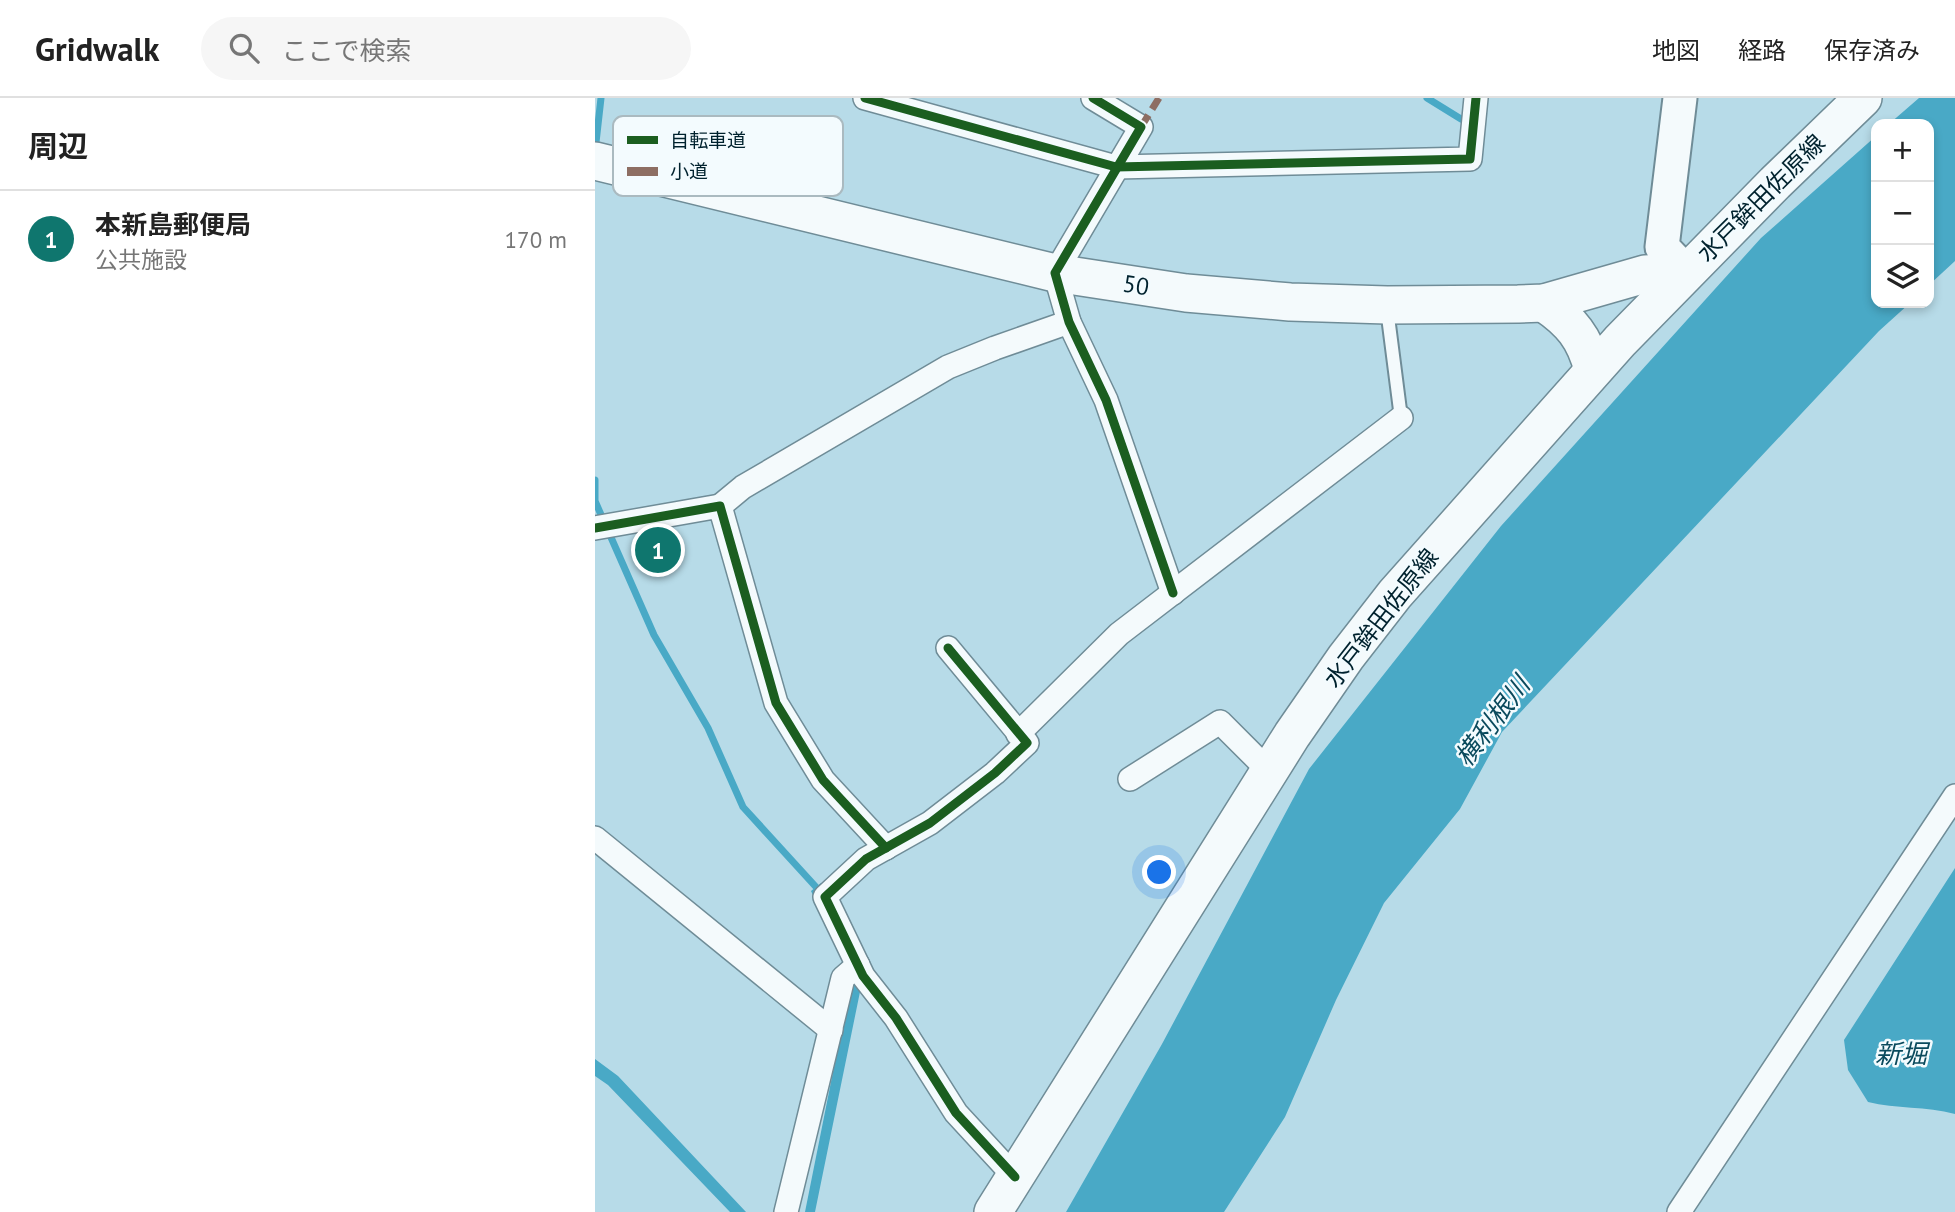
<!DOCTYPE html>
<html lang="ja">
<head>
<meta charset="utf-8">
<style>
	:root { --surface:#fff; --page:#f6f6f6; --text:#222; --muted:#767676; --line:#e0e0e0; --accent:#0f766e }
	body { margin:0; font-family:"PT Sans","Noto Sans JP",sans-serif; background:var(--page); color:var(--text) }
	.controls { position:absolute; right:21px; top:21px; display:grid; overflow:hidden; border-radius:14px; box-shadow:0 4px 10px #0003 }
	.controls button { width:63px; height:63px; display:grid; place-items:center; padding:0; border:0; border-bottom:2px solid var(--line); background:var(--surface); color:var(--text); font:35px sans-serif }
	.you { position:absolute; left:565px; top:775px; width:24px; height:24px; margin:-18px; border:5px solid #fff; border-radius:50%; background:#1a73e8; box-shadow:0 0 0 10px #1a73e833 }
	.badge { display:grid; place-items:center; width:46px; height:46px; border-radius:50%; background:var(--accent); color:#fff; font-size:23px; font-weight:700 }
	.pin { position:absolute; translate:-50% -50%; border:4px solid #fff; box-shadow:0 2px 7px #0006 }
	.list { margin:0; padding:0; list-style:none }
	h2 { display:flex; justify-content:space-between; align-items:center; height:91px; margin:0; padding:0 28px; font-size:30px }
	h2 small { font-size:23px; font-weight:400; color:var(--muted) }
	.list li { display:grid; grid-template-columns:46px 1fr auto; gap:21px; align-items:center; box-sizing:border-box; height:98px; padding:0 28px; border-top:2px solid var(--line) }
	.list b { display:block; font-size:26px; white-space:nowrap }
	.list p { margin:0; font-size:23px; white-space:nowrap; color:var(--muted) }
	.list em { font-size:23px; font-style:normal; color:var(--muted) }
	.icon { flex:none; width:38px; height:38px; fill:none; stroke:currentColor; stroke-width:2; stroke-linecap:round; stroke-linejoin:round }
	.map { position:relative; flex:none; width:1360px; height:1114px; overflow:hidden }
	header { display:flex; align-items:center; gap:42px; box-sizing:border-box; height:98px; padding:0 35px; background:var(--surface); border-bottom:2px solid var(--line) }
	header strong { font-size:33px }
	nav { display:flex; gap:38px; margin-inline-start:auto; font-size:24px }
	.search { width:490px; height:63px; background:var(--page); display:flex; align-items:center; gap:18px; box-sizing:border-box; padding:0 24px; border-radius:38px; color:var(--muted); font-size:26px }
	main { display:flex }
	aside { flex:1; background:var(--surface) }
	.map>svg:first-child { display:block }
	.water { fill:#49a9c6 }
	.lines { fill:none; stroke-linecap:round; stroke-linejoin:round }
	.stream { stroke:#49a9c6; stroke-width:7 }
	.building { fill:#9ac2ca; stroke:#8cb0b8; stroke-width:2 }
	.lane-casing { stroke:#6f8c97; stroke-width:16 }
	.street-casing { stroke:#6f8c97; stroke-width:26 }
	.secondary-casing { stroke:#6f8c97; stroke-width:37 }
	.primary-casing { stroke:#6f8c97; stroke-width:40 }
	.lane { stroke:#f4fafc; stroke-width:12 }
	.street { stroke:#f4fafc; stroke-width:23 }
	.secondary { stroke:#f4fafc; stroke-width:33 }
	.primary { stroke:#f4fafc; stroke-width:37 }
	.quiet { stroke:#8d6e63; stroke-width:7; stroke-dasharray:14 7; stroke-linecap:butt }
	.cycleway-casing { stroke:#f3fbfe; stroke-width:13 }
	.cycleway { stroke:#1b5e20; stroke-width:9 }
	.labels { text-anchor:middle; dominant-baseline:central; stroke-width:5; stroke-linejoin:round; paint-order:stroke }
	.street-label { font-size:24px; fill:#00222e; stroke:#f3fbfe }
	.water-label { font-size:26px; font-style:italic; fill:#0a4a5d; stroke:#f3fbfe }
	.key { fill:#f3fbfe; stroke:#aabac0; stroke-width:2 }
	.key-label { font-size:19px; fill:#00222e }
</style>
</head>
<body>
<header>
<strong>Gridwalk</strong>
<div class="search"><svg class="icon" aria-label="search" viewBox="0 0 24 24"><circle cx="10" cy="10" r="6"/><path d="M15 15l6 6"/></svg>ここで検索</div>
<nav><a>地図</a><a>経路</a><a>保存済み</a></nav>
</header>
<main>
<aside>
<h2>周辺<small></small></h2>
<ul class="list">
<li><span class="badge">1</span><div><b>本新島郵便局</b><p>公共施設</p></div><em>170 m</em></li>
</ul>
</aside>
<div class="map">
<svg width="1360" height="1114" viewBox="0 0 1360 1114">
	<rect width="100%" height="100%" fill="#b7dbe8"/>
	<g class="water">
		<path d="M1324,0H1360V163L1334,187V26H1294Z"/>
		<path d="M1281,38V205H1315L1284,233L907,634L865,711L789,805L741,902L690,1019L629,1114H471L567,946L714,671L906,428L1166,140Z"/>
		<path d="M1360,770V1016C1331,1008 1301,1011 1273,1004L1253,972L1249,942Z"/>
		<path d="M226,785L267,884L220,1114H210L257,879L216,793Z"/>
		<path d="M0,961L23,978L151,1114H135L13,987L0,978Z"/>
	</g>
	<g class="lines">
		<g class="stream">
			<path d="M832,0L866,21"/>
			<path d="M0,53L6,0"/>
			<path d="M0,382V403L59,537L113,630L148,709L221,789"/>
		</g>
	</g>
	<path class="building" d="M76,430L85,464L52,473L42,439Z"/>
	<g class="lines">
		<g class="lane-casing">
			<path id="lane" d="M792,211L806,320"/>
		</g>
		<g class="street-casing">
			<g id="street">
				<path d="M270,0L521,69L875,61L881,0"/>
				<path d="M498,0L546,29L460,175L474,224L511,302L578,495"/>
				<path d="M125,408L148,389L353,269L400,250L474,224"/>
				<path d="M0,430L125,408L181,605L228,682L291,750"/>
				<path d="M353,550L432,645L400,675L335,725L271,761L230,799L268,878L301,920L361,1015L420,1079"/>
				<path d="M423,636L524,536L806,320"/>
				<path d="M535,681L625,624L674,673"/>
				<path d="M0,740L236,932"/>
				<path d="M191,1114L248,880L263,867"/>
				<path d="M1084,1114L1360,698"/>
			</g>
		</g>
		<g class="secondary-casing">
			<path id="secondary" d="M1085,0L1067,149L1091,174"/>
		</g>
		<g class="primary-casing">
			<g id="primary">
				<path d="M0,63L460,175L591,195L695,204L792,207L923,206L949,205L1050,176L1091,174"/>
				<path d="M949,205C976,223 990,240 998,272"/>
				<path d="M398,1114L697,637L751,559L800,496L1025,243L1180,85L1268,0"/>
			</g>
		</g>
		<use href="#lane" class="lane"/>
		<use href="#street" class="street"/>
		<use href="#secondary" class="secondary"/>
		<use href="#primary" class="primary"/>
		<path class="quiet" d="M546,29L564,0"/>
		<g class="cycleway-casing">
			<g id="cycleway">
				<path d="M270,0L521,69L875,61L881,0"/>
				<path d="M498,0L546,29L460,175L474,224L511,302L578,495"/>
				<path d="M0,430L125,408L181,605L228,682L291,750"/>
				<path d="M353,550L432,645L400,675L335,725L271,761L230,799L268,878L301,920L361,1015L420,1079"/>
			</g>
		</g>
		<use href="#cycleway" class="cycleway"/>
	</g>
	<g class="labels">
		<g class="street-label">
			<text transform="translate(1166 100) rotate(-45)">水戸鉾田佐原線</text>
			<text transform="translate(541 187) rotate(9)">50</text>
			<text transform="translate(786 520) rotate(-52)">水戸鉾田佐原線</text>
		</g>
		<g class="water-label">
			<text transform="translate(897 623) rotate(-53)">横利根川</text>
			<text x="1306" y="955">新堀</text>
		</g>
	</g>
	<rect x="18" y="18" width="230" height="80" rx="10" class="key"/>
	<rect x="32" y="38" width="31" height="8" fill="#1b5e20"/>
	<rect x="32" y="69" width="31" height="9" fill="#8d6e63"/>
	<g class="key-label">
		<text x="75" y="49">自転車道</text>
		<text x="75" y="80">小道</text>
	</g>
</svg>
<div class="controls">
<button>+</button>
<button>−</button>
<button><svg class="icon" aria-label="layers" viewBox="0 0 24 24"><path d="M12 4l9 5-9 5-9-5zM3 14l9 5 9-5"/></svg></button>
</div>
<div class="you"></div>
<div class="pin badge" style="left:63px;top:452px">1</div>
</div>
</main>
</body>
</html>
